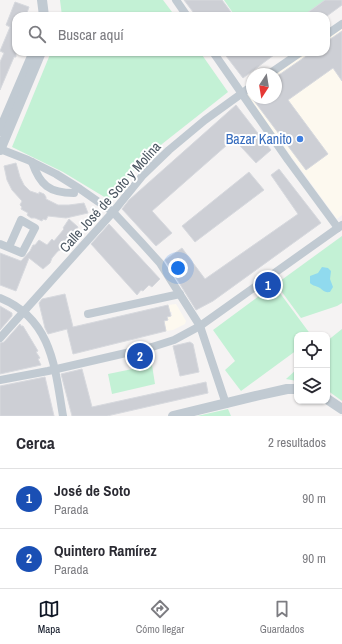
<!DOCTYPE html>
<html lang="es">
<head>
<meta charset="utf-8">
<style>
	:root { --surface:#fff; --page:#f2f2f3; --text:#2b2b33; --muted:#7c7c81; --line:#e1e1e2; --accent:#111827 }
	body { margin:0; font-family:"Archivo Narrow",sans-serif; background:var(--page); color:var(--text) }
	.controls { position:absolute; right:12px; bottom:12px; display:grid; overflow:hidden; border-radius:8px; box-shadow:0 1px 3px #0004 }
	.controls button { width:36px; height:36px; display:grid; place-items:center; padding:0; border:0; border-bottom:1px solid var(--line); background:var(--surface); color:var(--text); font:20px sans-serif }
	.compass { position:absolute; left:246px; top:68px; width:36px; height:36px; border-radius:50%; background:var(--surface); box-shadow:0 1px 3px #0004; rotate:192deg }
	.you { position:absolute; left:178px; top:268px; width:14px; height:14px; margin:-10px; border:3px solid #fff; border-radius:50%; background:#1a73e8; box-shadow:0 0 0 6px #1a73e833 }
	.badge { display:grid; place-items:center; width:26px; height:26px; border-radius:50%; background:var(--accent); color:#fff; font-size:13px; font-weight:700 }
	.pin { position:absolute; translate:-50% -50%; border:2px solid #fff; box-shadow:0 1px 4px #0006 }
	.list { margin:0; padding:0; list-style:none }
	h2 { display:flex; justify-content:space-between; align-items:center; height:52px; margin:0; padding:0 16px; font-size:17px }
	h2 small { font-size:13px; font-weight:400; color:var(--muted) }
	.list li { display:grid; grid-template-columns:26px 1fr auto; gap:12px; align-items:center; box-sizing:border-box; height:60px; padding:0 16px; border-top:1px solid var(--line) }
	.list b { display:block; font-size:15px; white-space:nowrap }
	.list p { margin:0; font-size:13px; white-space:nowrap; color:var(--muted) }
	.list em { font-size:13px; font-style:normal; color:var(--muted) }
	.icon { flex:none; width:22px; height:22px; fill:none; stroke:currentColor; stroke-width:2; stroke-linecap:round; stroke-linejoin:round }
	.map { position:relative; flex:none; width:342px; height:416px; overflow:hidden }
	.search { position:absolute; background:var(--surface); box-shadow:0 1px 3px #0004; left:12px; right:12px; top:12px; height:44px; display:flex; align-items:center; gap:10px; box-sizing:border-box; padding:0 14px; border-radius:12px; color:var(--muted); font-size:15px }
	.sheet { height:172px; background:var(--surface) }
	nav { display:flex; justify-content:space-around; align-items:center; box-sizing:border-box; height:56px; border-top:1px solid var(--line); background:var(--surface); font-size:11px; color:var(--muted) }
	nav a { display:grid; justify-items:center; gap:2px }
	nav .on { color:var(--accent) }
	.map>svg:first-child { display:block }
	.commercial { fill:#fdf9ef }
	.green { fill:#c3f1d5 }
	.water { fill:#90daee }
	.building { fill:#cdcfd5; stroke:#d7d9de }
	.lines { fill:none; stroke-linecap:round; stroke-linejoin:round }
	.minor { stroke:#c1cad2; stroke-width:8 }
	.tertiary { stroke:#c1cad2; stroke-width:10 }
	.shop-dot { fill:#3f7fe0; stroke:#fff; stroke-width:1.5 }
	.labels { text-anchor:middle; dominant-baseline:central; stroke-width:4; stroke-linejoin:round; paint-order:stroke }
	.shop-label { font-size:14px; fill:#366cbe; stroke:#fff; text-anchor:end }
	.street-label { font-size:14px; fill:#4a5661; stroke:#fff }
</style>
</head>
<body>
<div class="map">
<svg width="342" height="416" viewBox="0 0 342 416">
	<rect width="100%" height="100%" fill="#f5f3f3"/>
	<g class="commercial">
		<path d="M342,28V215L337,219L246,94L252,90V98H276L275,74L308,52H326V39Z"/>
		<path d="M176,304L186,321L185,324L173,330L166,331L164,321L167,320V317L172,316V312H170L168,305Z"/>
	</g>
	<g class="green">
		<path d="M60,0H163L175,16H62Z"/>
		<path d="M224,0H325L303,16H235Z"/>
		<path d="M51,52H200L228,92L162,144L133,172L111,201L63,172L12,147Z"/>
		<path d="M342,236V303L337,306L301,318L276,284Z"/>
		<path d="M274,285L311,335H297V350L241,391L225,370L235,361L213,330Z"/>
		<path d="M342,329V401L327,390V341Z"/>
		<path d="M152,365L155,384L112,394L108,374Z"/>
		<path d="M297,369V381L286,379Z"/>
		<path d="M228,409L231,416H197Z"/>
	</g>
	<path class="water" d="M322,267L328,268L331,271L330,279L333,287L330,292C323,293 323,289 318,287C314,285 313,286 310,283V276L318,273Z"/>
	<g class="building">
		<path d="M184,0H222L234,16H196Z"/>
		<path d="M325,0H342V5L327,16H303Z"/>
		<path d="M15,2L29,7L26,16H16V57H14L0,90V62L4,53L0,51L10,27L6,25Z"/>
		<path d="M342,31V81L333,68L288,100L328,154L306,170L252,98H276V77L312,52H326V42Z"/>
		<path d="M223,52H278L243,78Z"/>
		<path d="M236,105L271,150L256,163L230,135L224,141L227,145L152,211L172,233L156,246L122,209L129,200Z"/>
		<path d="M16,163L20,177L24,185L30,191L39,194V192L44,194L46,197V199L58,205H69L84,203L88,213L66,218L48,216L46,220L43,219L42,221L35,218H31L27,215L28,213L21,209L22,207L20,205L22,201L12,190L7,180L4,166Z"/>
		<path d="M279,169L321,223L213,301L196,310L165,260L182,248L205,279L298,214L271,175Z"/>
		<path d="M249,172L264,190L195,242L182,226Z"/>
		<path d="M69,219L78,227L74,236L69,238L62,249L58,251L52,258L50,263L43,269L29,258L16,291L0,285V253L21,261L30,251L33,245H35L39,240L47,245L52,239L54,241L64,229L63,228Z"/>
		<path d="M109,224L160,279L152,287L149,285L143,291L141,290L137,295L91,244Z"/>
		<path d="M65,294L73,327L168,305L171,316L167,317L168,320L164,321L166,331L73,354L67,329L48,334L45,328L39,303L42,299Z"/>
		<path d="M0,306L12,313V316L0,330Z"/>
		<path d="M20,324L21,326H23L38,351L36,352L40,358L38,359L41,365L0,374V343L4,342Z"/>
		<path d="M190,342L193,344L199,372L180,376L173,346Z"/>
		<path d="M82,369L92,407L206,382L208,393L107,416H72L61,374Z"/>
		<path d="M45,377L54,416H0V386Z"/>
	</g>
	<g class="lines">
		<g class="minor">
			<path d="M176,0L187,16"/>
			<path d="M326,35L342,24"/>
			<path d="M213,52L288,160L338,228"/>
			<path d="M269,74L301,52"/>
			<path d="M0,149L28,160L56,174L80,189L113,212L141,242L160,263L200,326L226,404"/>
			<path d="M32,162C40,185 49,193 74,193"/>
			<path d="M0,244L22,253L35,228L21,220L9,247"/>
			<path d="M0,298C52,319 55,368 63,416"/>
			<path d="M88,314L180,294"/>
			<path d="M0,338L113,212L143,175L169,150L205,120L252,86"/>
			<path d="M0,380L48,371L152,347L174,340L200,326L342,225"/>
		</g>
		<g class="tertiary">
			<path d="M42,0L44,16"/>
			<path d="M0,131L33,54"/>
			<path d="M0,150L41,52"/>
			<path d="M327,399L342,409"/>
			<path d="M173,416L260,395L287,389H297"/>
		</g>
	</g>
	<circle class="shop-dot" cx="300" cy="139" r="4"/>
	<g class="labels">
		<g class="shop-label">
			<text x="292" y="139">Bazar Kanito</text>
		</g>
		<g class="street-label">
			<text transform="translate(110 197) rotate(-48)">Calle José de Soto y Molina</text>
		</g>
	</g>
</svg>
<div class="controls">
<button><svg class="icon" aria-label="locate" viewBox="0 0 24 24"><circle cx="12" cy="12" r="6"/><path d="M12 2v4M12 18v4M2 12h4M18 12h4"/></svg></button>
<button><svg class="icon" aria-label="layers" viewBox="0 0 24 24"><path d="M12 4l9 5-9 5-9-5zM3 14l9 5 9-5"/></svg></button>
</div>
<svg class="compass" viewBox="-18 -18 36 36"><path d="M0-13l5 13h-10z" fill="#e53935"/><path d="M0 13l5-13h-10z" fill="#7c7c81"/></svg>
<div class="you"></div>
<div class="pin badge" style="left:268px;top:285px;background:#1a4fb4">1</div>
<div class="pin badge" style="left:140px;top:356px;background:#1a4fb4">2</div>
<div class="search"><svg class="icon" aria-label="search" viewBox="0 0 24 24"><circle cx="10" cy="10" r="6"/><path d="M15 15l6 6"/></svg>Buscar aquí</div>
</div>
<section class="sheet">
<h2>Cerca<small>2 resultados</small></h2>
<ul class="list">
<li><span class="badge" style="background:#1a4fb4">1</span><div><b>José de Soto</b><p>Parada</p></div><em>90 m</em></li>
<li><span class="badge" style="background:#1a4fb4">2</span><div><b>Quintero Ramírez</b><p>Parada</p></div><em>90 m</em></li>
</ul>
</section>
<nav>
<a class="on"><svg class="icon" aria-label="map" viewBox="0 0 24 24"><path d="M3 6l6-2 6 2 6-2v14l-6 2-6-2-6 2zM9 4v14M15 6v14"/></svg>Mapa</a>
<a><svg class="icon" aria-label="directions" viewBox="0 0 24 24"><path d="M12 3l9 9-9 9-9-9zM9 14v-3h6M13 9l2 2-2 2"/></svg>Cómo llegar</a>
<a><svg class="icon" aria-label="saved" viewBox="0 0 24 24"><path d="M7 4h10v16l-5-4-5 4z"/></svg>Guardados</a>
</nav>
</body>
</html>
